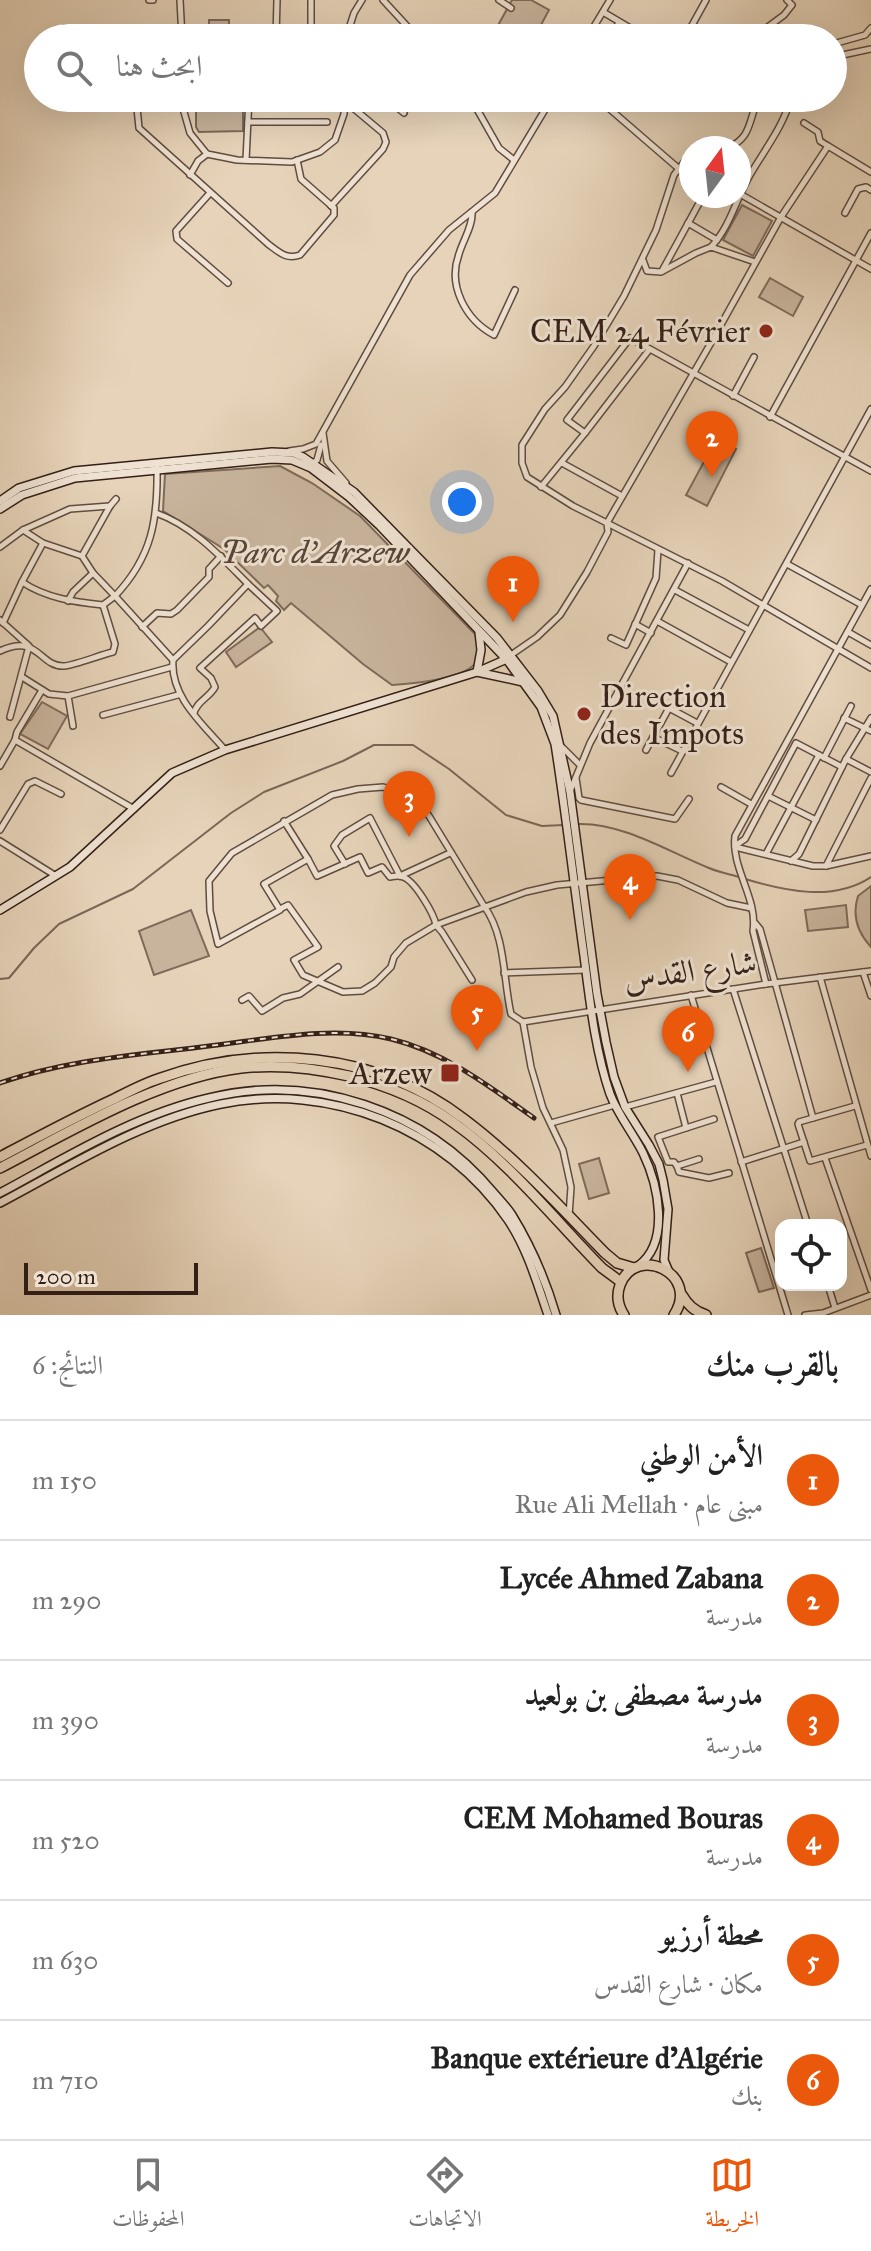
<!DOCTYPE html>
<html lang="ar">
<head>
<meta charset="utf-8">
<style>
	:root { --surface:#fff; --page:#f2f2f2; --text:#222; --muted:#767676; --line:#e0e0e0; --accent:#ea580c }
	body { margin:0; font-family:"IM FELL Great Primer",Amiri,serif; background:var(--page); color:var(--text); direction:rtl }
	.controls { position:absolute; right:24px; bottom:24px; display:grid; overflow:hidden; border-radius:16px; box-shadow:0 8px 32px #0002 }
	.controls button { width:72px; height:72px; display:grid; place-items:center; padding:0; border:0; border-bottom:2px solid var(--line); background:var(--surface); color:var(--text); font:40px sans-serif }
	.compass { position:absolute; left:679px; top:136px; width:72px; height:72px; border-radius:50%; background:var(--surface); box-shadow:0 8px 32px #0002; rotate:15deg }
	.scale { position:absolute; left:24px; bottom:20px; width:174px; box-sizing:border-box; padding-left:8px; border:4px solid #341f17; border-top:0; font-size:22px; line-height:28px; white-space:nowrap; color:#341f17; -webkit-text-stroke:6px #efe2d2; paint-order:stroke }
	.you { position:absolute; left:462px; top:502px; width:28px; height:28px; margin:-20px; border:6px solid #fff; border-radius:50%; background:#1a73e8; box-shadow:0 0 0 12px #1a73e833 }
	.badge { display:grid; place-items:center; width:52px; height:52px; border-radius:50%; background:var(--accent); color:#fff; font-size:26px; font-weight:700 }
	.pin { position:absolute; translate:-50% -66px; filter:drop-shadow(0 2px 4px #0008) }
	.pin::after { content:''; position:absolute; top:42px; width:28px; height:24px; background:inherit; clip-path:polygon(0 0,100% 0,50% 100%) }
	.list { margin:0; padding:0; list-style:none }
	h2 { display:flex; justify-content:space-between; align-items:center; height:104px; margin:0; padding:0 32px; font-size:34px }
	h2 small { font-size:26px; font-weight:400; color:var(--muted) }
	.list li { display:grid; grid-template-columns:52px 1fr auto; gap:24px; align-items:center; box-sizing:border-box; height:120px; padding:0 32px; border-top:2px solid var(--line) }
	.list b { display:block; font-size:30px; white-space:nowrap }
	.list p { margin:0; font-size:26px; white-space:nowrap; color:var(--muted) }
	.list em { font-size:26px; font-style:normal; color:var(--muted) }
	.icon { flex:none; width:44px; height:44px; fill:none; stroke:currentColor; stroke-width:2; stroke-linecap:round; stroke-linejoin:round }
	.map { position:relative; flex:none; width:871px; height:1315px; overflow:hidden; direction:ltr }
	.search { position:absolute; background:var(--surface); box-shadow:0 8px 32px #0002; left:24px; right:24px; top:24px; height:88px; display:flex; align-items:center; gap:20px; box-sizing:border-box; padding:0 28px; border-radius:44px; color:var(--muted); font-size:30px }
	.sheet { height:824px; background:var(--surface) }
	nav { display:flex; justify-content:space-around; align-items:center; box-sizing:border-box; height:112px; border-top:2px solid var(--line); background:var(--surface); font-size:22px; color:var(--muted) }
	nav a { display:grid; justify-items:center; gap:4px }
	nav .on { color:var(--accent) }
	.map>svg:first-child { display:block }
	.green { fill:#c8b49d; stroke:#7e6a5a; stroke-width:2 }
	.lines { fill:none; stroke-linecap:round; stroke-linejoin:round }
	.stream { stroke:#7a6657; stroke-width:2 }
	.street-casing { stroke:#604c40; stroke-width:8 }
	.secondary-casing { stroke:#341f17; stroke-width:10 }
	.highway-casing { stroke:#341f17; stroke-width:12 }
	.street { stroke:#efe2d2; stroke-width:5 }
	.secondary { stroke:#efe2d2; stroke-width:7 }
	.highway { stroke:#e6d3b9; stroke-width:9 }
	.rail-casing { stroke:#341f17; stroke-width:5 }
	.rail { stroke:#efe2d2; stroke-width:2; stroke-dasharray:6; stroke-linecap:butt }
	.poi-dot { fill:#8f2418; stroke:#efe2d2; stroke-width:3 }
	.labels { text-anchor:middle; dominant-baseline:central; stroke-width:6; stroke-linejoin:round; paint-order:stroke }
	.poi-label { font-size:32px; fill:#341f17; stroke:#efe2d2; text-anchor:end }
	.park-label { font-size:32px; font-style:italic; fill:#594438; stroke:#efe2d2 }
	.street-label { font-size:32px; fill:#341f17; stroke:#efe2d2 }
</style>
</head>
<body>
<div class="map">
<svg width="871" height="1315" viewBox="0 0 871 1315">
	<rect width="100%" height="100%" fill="#e6d3b9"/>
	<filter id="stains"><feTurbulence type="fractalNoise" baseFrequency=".0025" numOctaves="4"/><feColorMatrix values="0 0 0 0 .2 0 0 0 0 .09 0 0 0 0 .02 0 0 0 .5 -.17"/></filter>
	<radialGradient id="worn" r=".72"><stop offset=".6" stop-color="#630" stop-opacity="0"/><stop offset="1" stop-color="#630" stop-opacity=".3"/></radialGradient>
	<g class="green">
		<path d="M512,0H531L549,10L534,38H491Z"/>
		<rect x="209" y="20" width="20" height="18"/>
		<path d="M196,98H243V131L199,132L196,127Z"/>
		<path d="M742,205L772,221L753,256L723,240Z"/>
		<path d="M770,278L803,297L793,316L759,297Z"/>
		<path d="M703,433L736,449L707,506L686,495L706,458L694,452Z"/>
		<path d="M280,466L312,483L360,516L475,634C478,643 480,651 477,660C470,679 410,684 392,685L363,664L291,603L284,610L276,601L278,596L268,585L264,588L224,549L163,511L165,474Z"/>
		<path d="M260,627L272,642L236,667L226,652Z"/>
		<path d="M42,702L67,716L48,749L20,734Z"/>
		<path d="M871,886V947C857,932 852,915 858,896Z"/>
		<path d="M846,905L848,927L808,931L805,910Z"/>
		<path d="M191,910L209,956L154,975L139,931Z"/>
		<path d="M599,1158L609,1193L589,1199L579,1164Z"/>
		<path d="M761,1248L774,1288L759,1292L746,1253Z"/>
	</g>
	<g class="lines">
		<g class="stream">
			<path d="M579,824C623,823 669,852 709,868C718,872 729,874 739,877"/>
			<path d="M745,879C786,891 833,902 871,877"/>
			<path d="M0,979L9,978L34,948L59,924L133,889L231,813L264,792L343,761L374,745H413L449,769L506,815L542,826L564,825"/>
		</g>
		<g class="street-casing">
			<g id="street">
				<path d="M149,0H153"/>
				<path d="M180,0L182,38"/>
				<path d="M311,0V38"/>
				<path d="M383,0L418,38"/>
				<path d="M499,0L511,8"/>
				<path d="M603,12L647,38"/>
				<path d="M619,22L614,32L625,38"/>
				<path d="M64,28L127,29L134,32L135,38"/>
				<path d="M349,30L358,38"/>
				<path d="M276,38L277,0"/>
				<path d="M346,38L354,13L362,0"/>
				<path d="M587,38L610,0"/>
				<path d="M685,38L706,0"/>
				<path d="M753,38L784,15L792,5L787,0"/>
				<path d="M833,44L865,35L871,28"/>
				<path d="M833,57L871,49"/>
				<path d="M136,98L139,128L268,244C279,252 286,260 300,255L334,215V208L301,179L297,160"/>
				<path d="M180,98L190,133L207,154L237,160L292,162L320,152L335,140L344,114L345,98"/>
				<path d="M386,98L404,113"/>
				<path d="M467,98L478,111L499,148L514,160"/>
				<path d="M597,98L678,168"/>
				<path d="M248,122H327"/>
				<path d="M804,123L818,132L820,141L828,146"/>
				<path d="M727,148C753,138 748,119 759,98"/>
				<path d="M246,160L249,98"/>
				<path d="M871,172L828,146L824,152L781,217L708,348L607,523L722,581L871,668"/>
				<path d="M190,175L198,161L207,154"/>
				<path d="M210,193L176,231L177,239L228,283"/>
				<path d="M740,194L871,269"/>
				<path d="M331,206L383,149L386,142L383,133L346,102"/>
				<path d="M472,212C473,226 463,240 459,254C447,286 466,320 494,335L515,290"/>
				<path d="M845,213L858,189L866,187L871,190"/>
				<path d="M688,223L717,240"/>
				<path d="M711,247C730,227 736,199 750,175C765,149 783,127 791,98"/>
				<path d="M643,260L647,271L661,272L696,253L711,247L755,262"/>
				<path d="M662,271L703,196"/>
				<path d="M733,396L754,357"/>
				<path d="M770,417L871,233"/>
				<path d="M323,433L327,461L346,483"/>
				<path d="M585,433L649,350"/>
				<path d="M289,451L303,449L316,444L410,275L449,230L495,193L552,98"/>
				<path d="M562,463L622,496"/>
				<path d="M312,464L317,460L321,445"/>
				<path d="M157,467C158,520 152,557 115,596L173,660C170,697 203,724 225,750"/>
				<path d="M541,487L585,433L567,420L630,338L871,471"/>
				<path d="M156,513C193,526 221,557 248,584L208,626L173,660"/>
				<path d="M23,530L43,543"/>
				<path d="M0,547L23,530L70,509L110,506"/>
				<path d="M787,564L862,605"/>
				<path d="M22,582C46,598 74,602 103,605"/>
				<path d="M675,590L749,630"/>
				<path d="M68,601L73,592L93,573"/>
				<path d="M0,620L29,646L10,717"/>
				<path d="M657,621L731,662"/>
				<path d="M3,623L22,582L43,543L82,556"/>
				<path d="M635,624L651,633"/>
				<path d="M142,627L157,613L171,614L177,610L209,577V569L221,556"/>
				<path d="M848,632L871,645"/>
				<path d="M611,638L626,645L656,578L658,550"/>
				<path d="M0,651C39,633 39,667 64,666C76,665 100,655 113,652L115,644L103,605L115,596L93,573L82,556L110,506L116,499"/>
				<path d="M511,655L537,637L560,615L587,572L608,532L607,523L573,506L527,477L522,463V445L545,409L565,387L594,346L624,296L656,230L674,175L685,161L691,159"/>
				<path d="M22,677L49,694L68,696"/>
				<path d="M194,713C197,701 209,698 215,687L211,678L200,668L255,618L261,626L277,611L248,584"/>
				<path d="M103,715L178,695"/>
				<path d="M844,718L871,731"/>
				<path d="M73,726L68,696L172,667"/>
				<path d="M653,737L682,751"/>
				<path d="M15,740L17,732L42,690"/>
				<path d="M561,746L580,765"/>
				<path d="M646,750L669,708L697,723"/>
				<path d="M824,758L851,706"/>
				<path d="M846,759L871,772"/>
				<path d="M0,766L15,740L134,809"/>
				<path d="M671,773L871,409"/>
				<path d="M576,778L579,798L581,800L675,819L689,799"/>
				<path d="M721,787L751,804"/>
				<path d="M571,789L590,743L688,563"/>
				<path d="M768,796L816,820"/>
				<path d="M284,821L308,859"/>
				<path d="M0,830L28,784L35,781L61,794"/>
				<path d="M0,841L56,876"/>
				<path d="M735,846L745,839L796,743L842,767"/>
				<path d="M735,847L813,866H826L871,856"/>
				<path d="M766,854L819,755"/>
				<path d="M791,861L799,854L846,759L871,718"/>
				<path d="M345,864L334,846L342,835L370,818L400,876L450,853"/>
				<path d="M826,866L871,778"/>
				<path d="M751,908L727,903L678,880L657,876L557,885L526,892L436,925C434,914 415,881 403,877C399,875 395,876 390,877L382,867L368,873L360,857L317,876L308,859L264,884L280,910L218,944L210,911L209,881L232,853L332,795L358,789L383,787L412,795L429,816L484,906C506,936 503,979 511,1014L523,1022L766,984L871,971"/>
				<path d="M280,909L288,905L318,947L294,960L303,975L343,992L362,991L375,983L391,967L394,957L406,943L436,925L442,932L472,980"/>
				<path d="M755,923L760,929L813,1118"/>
				<path d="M863,972L871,996"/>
				<path d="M504,973L586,970"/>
				<path d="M820,977L871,1156"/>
				<path d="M766,984L753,931C758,898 731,869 735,836L871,589"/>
				<path d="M733,989L808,1225"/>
				<path d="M691,995L788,1315"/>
				<path d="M242,1000L249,996L262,1011L283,998L300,994L338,967"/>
				<path d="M523,1022L531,1067L543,1108L563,1150L571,1187L569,1216"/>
				<path d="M677,1093L686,1128"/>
				<path d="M855,1106L799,1122L798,1124L810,1161L867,1145"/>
				<path d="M625,1107L716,1082"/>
				<path d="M551,1123L615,1105"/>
				<path d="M825,1158L871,1290"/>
				<path d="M699,1159L677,1166L674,1162H668L658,1137L714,1119"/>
				<path d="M741,1162L804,1142"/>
				<path d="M677,1166L679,1172L709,1178L729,1173"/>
				<path d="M828,1285L835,1308"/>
				<path d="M805,1315L823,1313L871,1295"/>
			</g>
		</g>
		<g class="secondary-casing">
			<g id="secondary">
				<path d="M0,501L19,488L74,471L272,452L294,453L303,457L354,492L497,638L538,691L553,716L570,792L597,994L606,1042L614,1077L625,1107L649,1145L659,1164L663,1180L668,1209L664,1260L669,1272"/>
				<path d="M0,509L22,495L75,478L272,459L292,460L311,468L349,497L380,526L507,660L541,707L555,744C566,814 574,885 584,956C590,1002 595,1050 610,1094C618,1115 633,1133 643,1153C658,1184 671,1242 638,1266"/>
				<path d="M479,632L481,650L477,672L523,682"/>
				<path d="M0,910L70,867L172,773L225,750L477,672L509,658"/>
				<path d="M0,1193C67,1157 134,1115 209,1098C313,1072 425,1110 493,1192C499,1199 507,1207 512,1215C531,1246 546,1281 556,1315"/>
				<path d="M0,1203C70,1166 142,1120 221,1104C329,1082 446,1128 508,1220C527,1248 537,1283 548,1315"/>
			</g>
		</g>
		<g class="highway-casing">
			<g id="highway">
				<path d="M0,1157C38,1137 75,1117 114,1099C128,1092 143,1084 158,1079C260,1042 376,1052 464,1119C516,1158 560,1207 605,1253L617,1263L634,1268"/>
				<path d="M0,1168C73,1130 159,1078 241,1068C277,1064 314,1068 349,1076C386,1085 424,1101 454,1123C508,1161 556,1221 602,1268L621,1282"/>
				<path d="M682,1295C688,1305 694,1311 706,1315"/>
				<path d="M624,1315C618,1306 616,1296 620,1285C636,1243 701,1274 674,1315"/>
			</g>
		</g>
		<use href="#street" class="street"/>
		<use href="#secondary" class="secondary"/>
		<use href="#highway" class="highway"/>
		<g class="rail-casing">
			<path id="rail" d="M0,1083C68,1059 139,1055 209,1046C268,1039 332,1025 391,1039C445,1052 490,1087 534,1118"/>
		</g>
		<use href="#rail" class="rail"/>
	</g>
	<g class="poi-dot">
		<circle cx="766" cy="331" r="8"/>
		<circle cx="584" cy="714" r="8"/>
		<rect x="440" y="1063" width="20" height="20" rx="4"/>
	</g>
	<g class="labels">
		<g class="poi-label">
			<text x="750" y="331">CEM 24 Février</text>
			<text x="600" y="696" text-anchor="start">Direction<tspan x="600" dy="37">des Impots</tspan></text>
			<text x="432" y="1073">Arzew</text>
		</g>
		<g class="park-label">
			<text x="315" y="552">Parc d'Arzew</text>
		</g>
		<g class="street-label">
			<text transform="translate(690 971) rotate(-8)">شارع القدس</text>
		</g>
	</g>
	<rect width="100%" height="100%" filter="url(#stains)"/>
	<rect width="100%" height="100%" fill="url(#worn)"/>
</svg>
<div class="controls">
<button><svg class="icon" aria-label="locate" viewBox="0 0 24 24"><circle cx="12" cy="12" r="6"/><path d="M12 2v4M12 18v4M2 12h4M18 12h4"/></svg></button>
</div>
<svg class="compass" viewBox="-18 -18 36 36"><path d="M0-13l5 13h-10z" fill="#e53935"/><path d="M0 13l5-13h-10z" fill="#767676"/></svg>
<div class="scale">200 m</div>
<div class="you"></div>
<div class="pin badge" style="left:513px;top:622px">1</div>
<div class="pin badge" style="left:712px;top:477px">2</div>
<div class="pin badge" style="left:409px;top:837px">3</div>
<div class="pin badge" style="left:630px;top:920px">4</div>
<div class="pin badge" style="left:477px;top:1051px">5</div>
<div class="pin badge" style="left:688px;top:1072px">6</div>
<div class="search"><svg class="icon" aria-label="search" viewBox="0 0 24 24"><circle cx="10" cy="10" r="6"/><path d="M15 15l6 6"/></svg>ابحث هنا</div>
</div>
<section class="sheet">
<h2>بالقرب منك<small>النتائج: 6</small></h2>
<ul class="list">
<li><span class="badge">1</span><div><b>الأمن الوطني</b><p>مبنى عام · Rue Ali Mellah</p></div><em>150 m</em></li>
<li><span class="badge">2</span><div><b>Lycée Ahmed Zabana</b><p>مدرسة</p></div><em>290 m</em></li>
<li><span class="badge">3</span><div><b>مدرسة مصطفى بن بولعيد</b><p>مدرسة</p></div><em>390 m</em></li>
<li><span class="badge">4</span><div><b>CEM Mohamed Bouras</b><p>مدرسة</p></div><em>520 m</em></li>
<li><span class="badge">5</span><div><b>محطة أرزيو</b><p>مكان · شارع القدس</p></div><em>630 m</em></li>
<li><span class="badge">6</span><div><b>Banque extérieure d'Algérie</b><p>بنك</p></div><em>710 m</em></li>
</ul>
</section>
<nav>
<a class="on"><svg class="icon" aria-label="map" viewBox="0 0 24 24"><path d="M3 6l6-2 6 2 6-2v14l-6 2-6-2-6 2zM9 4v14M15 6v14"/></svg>الخريطة</a>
<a><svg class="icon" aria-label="directions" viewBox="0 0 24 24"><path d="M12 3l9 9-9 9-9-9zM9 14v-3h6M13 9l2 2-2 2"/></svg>الاتجاهات</a>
<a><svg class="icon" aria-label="saved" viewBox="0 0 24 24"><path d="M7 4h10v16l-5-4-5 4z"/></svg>المحفوظات</a>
</nav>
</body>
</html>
